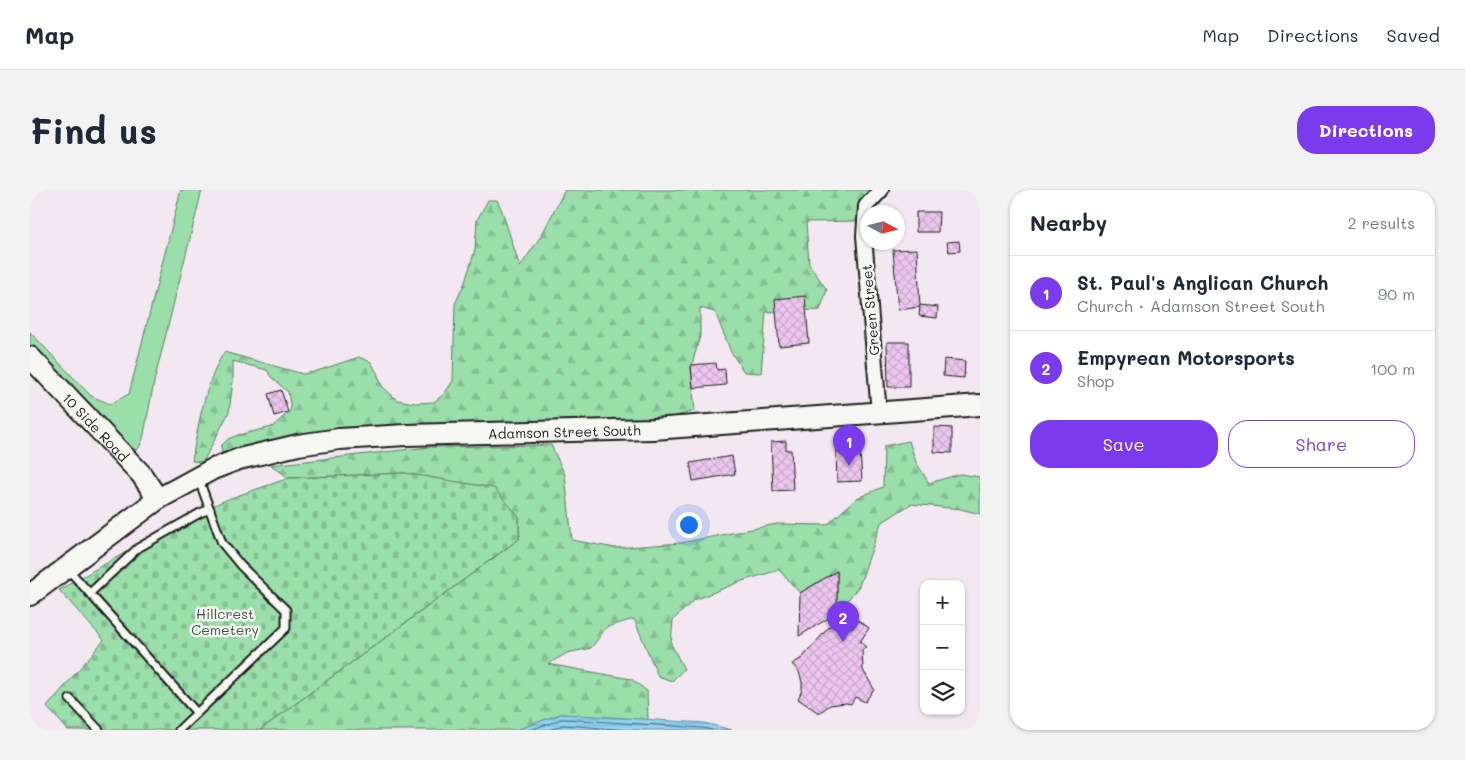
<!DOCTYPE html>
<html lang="en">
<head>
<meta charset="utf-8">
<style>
	:root { --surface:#fff; --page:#f2f2f3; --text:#1f2937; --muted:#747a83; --line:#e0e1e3; --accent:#7c3aed }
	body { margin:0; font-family:Mali,sans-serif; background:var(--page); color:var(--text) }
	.controls { position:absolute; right:15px; bottom:15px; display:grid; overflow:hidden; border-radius:10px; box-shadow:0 1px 4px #0004 }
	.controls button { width:45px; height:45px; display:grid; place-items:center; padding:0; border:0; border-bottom:1px solid var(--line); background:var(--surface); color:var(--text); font:25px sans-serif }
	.compass { position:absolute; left:830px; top:15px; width:45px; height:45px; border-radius:50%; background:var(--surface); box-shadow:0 1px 4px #0004; rotate:97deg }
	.you { position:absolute; left:658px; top:334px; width:18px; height:18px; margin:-12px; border:4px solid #fff; border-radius:50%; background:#1a73e8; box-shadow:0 0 0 8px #1a73e833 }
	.badge { display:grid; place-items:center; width:32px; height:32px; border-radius:50%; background:var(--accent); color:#fff; font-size:16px; font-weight:700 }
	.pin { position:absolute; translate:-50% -41px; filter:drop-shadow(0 1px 2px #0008) }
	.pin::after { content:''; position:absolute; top:26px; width:18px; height:15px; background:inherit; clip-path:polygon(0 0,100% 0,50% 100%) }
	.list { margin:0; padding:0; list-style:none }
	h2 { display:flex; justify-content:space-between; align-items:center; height:65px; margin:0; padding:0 20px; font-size:21px }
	h2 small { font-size:16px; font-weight:400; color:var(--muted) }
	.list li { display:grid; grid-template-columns:32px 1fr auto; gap:15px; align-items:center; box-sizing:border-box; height:75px; padding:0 20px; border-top:1px solid var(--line) }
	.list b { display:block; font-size:19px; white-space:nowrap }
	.list p { margin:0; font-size:16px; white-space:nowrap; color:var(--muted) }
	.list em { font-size:16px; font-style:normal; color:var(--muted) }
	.actions { display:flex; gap:10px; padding:15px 20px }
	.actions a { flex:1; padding:11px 0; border:1px solid var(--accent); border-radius:20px; text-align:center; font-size:18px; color:var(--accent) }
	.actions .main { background:var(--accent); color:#fff }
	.icon { flex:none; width:28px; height:28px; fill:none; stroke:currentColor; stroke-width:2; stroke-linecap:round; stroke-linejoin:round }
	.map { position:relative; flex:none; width:950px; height:540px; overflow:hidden; border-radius:20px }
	header { display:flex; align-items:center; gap:30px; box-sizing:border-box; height:70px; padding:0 25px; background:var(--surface); border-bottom:1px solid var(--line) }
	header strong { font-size:24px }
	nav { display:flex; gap:28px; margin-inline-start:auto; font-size:18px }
	.intro { display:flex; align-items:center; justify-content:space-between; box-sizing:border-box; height:120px; padding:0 30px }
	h1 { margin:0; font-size:35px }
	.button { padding:12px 22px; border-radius:20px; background:var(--accent); color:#fff; font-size:18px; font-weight:700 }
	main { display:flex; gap:30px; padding:0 30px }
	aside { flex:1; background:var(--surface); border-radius:20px; box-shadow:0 1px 4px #0004 }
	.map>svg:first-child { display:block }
	.green { fill:#9adeaa; stroke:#5b7d63 }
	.forest { fill:url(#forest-firs); stroke:#5b7d63 }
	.cemetery { fill:url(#cemetery-stones); stroke:#5b7d63 }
	.water { fill:url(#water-rules); stroke:#628a9d }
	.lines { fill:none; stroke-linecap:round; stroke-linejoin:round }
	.shore { stroke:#4b6672; stroke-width:1 }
	.building { fill:url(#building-cross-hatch); stroke:#1c1c1c }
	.lane-casing { stroke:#1c1c1c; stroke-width:11 }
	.street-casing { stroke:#1c1c1c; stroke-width:18 }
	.secondary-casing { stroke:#1c1c1c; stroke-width:24 }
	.lane { stroke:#f6f6f2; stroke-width:7 }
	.street { stroke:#f6f6f2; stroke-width:14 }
	.secondary { stroke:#f6f6f2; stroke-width:20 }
	.labels { text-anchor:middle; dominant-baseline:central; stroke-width:5; stroke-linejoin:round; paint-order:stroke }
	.street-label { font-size:14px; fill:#1c1c1c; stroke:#f6f6f2 }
	.park-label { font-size:14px; fill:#425647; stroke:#f6f6f2 }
</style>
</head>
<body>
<header>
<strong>Map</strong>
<nav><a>Map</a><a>Directions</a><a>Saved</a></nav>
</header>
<div class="intro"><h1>Find us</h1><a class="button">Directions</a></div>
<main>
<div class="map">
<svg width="950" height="540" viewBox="0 0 950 540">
	<defs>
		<pattern id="forest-firs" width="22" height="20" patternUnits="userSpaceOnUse" patternTransform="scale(1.25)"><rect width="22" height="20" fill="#9adeaa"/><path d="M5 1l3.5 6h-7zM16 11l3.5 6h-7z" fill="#84be92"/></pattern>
		<pattern id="cemetery-stones" width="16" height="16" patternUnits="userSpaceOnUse" patternTransform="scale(1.25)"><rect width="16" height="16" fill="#9adeaa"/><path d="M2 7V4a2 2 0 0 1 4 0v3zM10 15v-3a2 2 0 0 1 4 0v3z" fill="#84be92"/></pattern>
		<pattern id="water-rules" width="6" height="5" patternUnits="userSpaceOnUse" patternTransform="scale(1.25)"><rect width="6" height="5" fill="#91d4f3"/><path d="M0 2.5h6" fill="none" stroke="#7cb5d0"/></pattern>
		<pattern id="building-cross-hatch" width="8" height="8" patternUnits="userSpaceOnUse" patternTransform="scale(1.25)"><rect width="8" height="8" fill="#edc6f0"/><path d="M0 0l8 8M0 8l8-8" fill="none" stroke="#cbaacd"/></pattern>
	</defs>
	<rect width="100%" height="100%" fill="#f3e8f1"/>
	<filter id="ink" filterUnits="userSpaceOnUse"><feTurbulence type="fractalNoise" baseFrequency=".02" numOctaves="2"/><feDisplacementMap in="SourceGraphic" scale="10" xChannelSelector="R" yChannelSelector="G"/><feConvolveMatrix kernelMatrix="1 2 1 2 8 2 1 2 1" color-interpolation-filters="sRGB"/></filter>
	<g filter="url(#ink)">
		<path class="green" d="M151,0H172L124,192L113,249L109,258L106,260L99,257L0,153V142L61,206L80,214L99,204Z"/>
		<g class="forest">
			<path d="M535,0H844L831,31L776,32L779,74L797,100L790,120L736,122L731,183L714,182L701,162L685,122L670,118V146L661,178L665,221L639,228L541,233H416L338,238L197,265L192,263L191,256L198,249L208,245L242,237L261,220L258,202L241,187L237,180L203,171V191L199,222L173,272L162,271C168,235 175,194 194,162L273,184L284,182L329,167L341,172L347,183L352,196L367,210L385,213L404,212L414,204L423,191L425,114L435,92L445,60L447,30L458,10H467L472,21L490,77L511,46Z"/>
			<path d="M879,251L886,272L899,293L930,284L950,287V324L931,319L881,314L851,333L829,396L807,423V381L770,403L749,380L712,391L664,410L643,430L641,454L654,479L642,491L628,486L604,429L577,437L561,458L537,463L518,474L601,489L617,501L618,530L531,524L486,540H230L489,349V327L375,283L259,288L241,275L399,257L521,255L535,285L542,350L585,358L651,353L747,334L797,335L827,308L853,297L854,256Z"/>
		</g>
		<path class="cemetery" d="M375,283L464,298L489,327V349L230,540H38L17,517L74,450L29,400L165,323L201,308L259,288Z"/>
		<path class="water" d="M531,524L674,533L702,540H486Z"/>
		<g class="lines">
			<g class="shore">
				<path d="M500,540L532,529L673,538L682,540"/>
				<path d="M519,540L533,535L598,540"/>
			</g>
		</g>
		<g class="building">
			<path d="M886,22H909L908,42H886Z"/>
			<path d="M929,51L930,61L919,62L917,52Z"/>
			<path d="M887,59L890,117L868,120L863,60Z"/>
			<path d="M775,106L779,153L749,156L745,109Z"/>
			<path d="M890,115L908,117L907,128L889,126Z"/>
			<path d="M857,152H879V197H858Z"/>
			<path d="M914,169L935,171L934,188L913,186Z"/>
			<path d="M686,173L687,180L695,179L696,195L663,198L661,175Z"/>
			<path d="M251,200L258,222L244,226L238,204Z"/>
			<path d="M904,237L922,238V263L904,262Z"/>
			<path d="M756,251V260H761L763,300L743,301L741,252Z"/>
			<path d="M825,255V260H830L832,291L807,292L806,261L812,260V256Z"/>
			<path d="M702,266L705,284L663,291L660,273Z"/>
			<path d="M807,381V423L769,446L770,403Z"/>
			<path d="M806,429L823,438L828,430L839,438L830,452L836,457L832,460L833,480L844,499L835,512L825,507L821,514L816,513L800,515L789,523L768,509L772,500V492L769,482L762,474L772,468Z"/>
		</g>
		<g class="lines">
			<g class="lane-casing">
				<g id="lane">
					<path d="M37,378L167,523"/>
					<path d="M60,403L108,358L170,323L180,319"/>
					<path d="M40,509L69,540"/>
					<path d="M149,540L256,438V420L211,376L192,353L169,290"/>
				</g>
			</g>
			<g class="street-casing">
				<path id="street" d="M849,223L834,46L836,16L851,0"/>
			</g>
			<g class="secondary-casing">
				<g id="secondary">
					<path id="s1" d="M0,167L111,284L128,309"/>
					<path id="s2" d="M0,405L128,309L183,279L209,269L268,255L309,249L376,245L623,239L950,215"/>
				</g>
			</g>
			<use href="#lane" class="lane"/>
			<use href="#street" class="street"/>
			<use href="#secondary" class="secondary"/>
		</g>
	</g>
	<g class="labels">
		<g class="street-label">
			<text transform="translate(840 120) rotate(-95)">Green Street</text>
			<text stroke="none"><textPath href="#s1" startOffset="96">10 Side Road</textPath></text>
			<text stroke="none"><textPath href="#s2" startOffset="578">Adamson Street South</textPath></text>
		</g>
		<g class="park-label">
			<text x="195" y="423">Hillcrest<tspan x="195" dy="16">Cemetery</tspan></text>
		</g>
	</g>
</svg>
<div class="controls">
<button>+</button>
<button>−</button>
<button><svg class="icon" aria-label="layers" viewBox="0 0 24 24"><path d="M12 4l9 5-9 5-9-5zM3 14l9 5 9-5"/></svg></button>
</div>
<svg class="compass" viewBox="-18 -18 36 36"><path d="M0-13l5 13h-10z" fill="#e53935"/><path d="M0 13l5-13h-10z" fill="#747a83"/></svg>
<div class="you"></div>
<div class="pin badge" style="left:819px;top:276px">1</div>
<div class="pin badge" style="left:813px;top:452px">2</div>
</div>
<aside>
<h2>Nearby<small>2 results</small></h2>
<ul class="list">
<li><span class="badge">1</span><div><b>St. Paul's Anglican Church</b><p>Church · Adamson Street South</p></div><em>90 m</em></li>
<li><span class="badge">2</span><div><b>Empyrean Motorsports</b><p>Shop</p></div><em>100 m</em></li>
</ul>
<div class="actions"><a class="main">Save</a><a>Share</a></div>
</aside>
</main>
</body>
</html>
